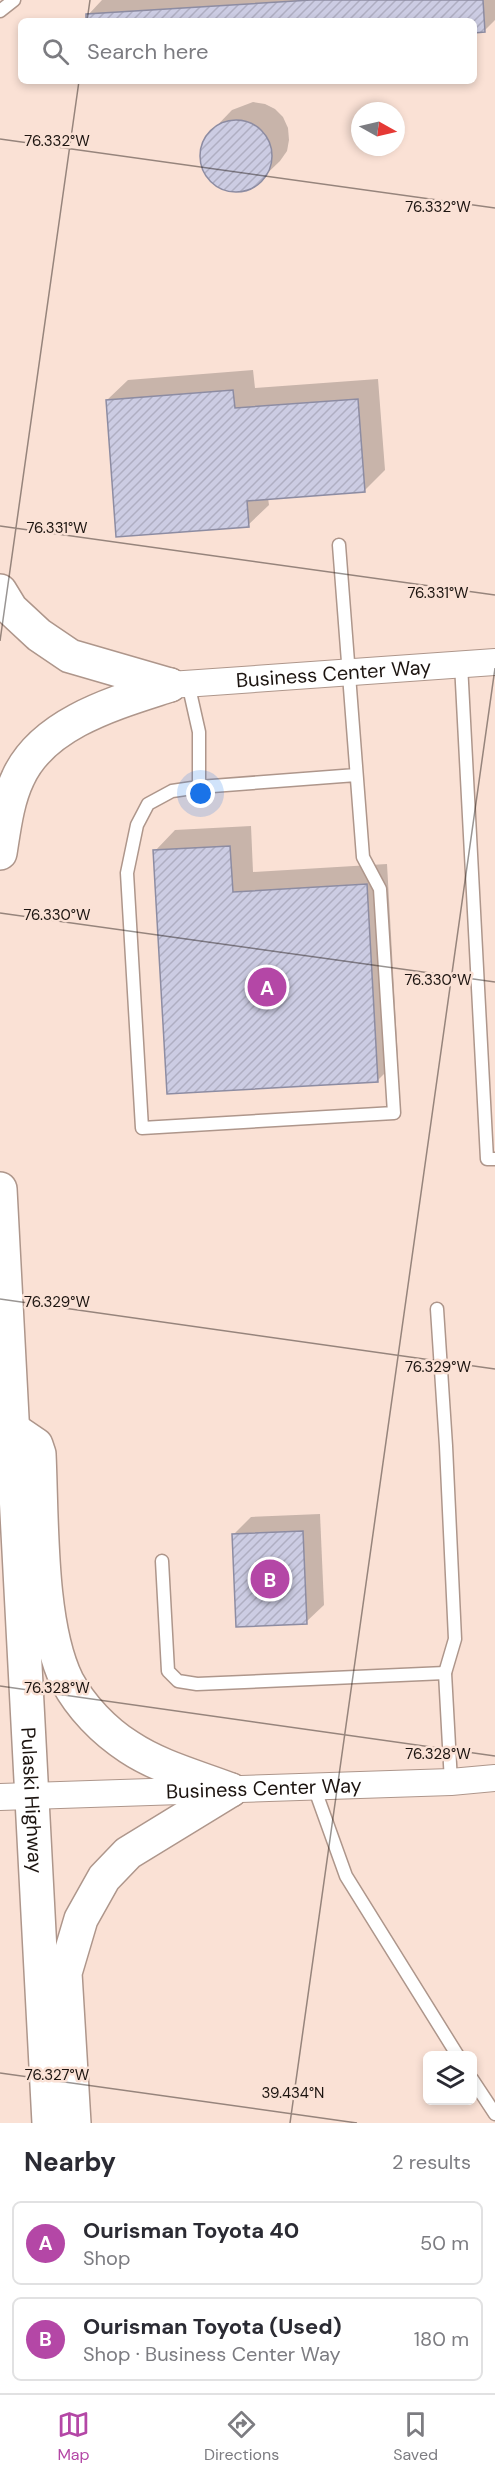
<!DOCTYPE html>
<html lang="en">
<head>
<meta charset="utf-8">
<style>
	:root { --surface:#fff; --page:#f2f2f3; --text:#2b2b33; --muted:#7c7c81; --line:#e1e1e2; --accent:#b447a6 }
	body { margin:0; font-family:"DM Sans",sans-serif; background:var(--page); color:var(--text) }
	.controls { position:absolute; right:18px; bottom:18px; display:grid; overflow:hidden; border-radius:9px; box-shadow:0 3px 9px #0003 }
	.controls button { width:54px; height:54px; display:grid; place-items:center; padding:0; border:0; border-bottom:2px solid var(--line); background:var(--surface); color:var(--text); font:30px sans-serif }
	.compass { position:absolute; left:351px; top:102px; width:54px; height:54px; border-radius:50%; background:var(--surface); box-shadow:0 3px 9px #0003; rotate:98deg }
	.you { position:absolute; left:201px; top:794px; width:21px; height:21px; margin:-15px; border:4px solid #fff; border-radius:50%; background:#1a73e8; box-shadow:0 0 0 9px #1a73e833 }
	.badge { display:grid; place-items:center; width:39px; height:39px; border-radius:50%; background:var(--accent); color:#fff; font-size:20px; font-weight:700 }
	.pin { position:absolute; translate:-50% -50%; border:3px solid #fff; box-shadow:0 2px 6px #0006 }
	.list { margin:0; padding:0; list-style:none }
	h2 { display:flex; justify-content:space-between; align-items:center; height:78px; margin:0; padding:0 24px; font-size:26px }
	h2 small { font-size:20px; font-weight:400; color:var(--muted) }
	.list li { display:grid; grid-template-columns:39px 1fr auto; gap:18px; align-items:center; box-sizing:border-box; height:84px; margin:0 12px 12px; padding:0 12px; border:2px solid var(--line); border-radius:9px }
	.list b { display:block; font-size:22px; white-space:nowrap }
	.list p { margin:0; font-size:20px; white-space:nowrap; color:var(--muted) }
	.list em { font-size:20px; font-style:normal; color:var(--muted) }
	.icon { flex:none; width:33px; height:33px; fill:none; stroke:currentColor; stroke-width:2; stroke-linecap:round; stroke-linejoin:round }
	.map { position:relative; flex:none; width:495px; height:2123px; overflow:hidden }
	.search { position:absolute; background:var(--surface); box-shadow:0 3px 9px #0003; left:18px; right:18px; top:18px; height:66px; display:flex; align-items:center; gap:15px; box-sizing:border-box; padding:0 21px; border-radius:9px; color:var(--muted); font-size:22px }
	.sheet { height:270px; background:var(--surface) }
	nav { display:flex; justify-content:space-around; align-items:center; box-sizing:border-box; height:84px; border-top:2px solid var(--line); background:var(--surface); font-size:16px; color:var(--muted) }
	nav a { display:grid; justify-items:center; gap:3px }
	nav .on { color:var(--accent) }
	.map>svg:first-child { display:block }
	.shadow { fill:#0003 }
	.building { fill:url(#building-hatch); stroke:#8d8ca2; stroke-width:1.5 }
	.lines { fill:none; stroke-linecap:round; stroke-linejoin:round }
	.lane-casing { stroke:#ae968b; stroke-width:15 }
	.street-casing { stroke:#ae968b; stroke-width:28 }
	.highway-casing { stroke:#ae968b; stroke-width:36 }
	.lane { stroke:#fff; stroke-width:12 }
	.street { stroke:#fff; stroke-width:26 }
	.highway { stroke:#fff; stroke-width:33 }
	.ticks { fill:none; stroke:#1c1410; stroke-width:1.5; stroke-opacity:0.45 }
	.labels { text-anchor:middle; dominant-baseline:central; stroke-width:5; stroke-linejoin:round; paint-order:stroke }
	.street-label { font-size:20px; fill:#1c1410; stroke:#fae1d5 }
	.ticks-label { font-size:15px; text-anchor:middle; fill:#1c1410; stroke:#fae1d5; stroke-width:5; stroke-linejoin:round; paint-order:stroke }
</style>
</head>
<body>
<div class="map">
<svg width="495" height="2123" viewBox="0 0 495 2123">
	<defs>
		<pattern id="building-hatch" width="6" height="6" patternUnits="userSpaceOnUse" patternTransform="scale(1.5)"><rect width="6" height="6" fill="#cccce3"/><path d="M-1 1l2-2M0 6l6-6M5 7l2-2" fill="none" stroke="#afaec2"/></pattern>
	</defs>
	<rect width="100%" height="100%" fill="#fae1d5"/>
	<g class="shadow">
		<path d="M102,0H495V20L484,31H474V21H88V15Z"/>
		<path d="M253,102L265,104L275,109L283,117L288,128L289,140L287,151L280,161L253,187L242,191H230L219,187L210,180L204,170L201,159L206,137L232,110Z"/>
		<path d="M253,370L255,388L378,379L385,470L364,491L268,498L269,505L248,525L107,400L128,380Z"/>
		<path d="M251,826L253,872L387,864L398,1060L377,1081L155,851L175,830Z"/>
		<path d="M320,1514L324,1605L306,1622L234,1534L251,1517Z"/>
	</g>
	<g class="building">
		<path d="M311,0H483L485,32L474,33V21H86V14Z"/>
		<circle cx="236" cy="156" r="36"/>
		<path d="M233,390L235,408L358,399L365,492L247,501L249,527L116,537L106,400Z"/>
		<path d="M230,846L233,892L367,884L378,1082L167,1094L153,850Z"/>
		<path d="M303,1531L307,1624L236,1627L232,1534Z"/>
	</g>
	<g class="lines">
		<g class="lane-casing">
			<g id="lane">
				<path d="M0,11L14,0"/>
				<path d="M339,545L363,857L380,889L394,1113L142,1128L127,873L137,825L148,804L172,791L199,787L356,775"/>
				<path d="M461,664L487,1159H495"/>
				<path d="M188,683L199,732V787"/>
				<path d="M437,1309L446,1446L455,1639L445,1673L451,1782"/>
				<path d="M162,1561L168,1671L178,1681L197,1684L445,1673"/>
				<path d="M314,1787L346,1876L458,2056"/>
				<path d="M472,2079L495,2114"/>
			</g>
		</g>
		<g class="street-casing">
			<g id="street">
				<path id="s1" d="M170,685L495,662"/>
				<path id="s2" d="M0,1797L451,1782L495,1778"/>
			</g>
		</g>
		<g class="highway-casing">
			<g id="highway">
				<path d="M0,591L11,609L39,635L70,656L170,685"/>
				<path d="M0,853C4,828 7,801 18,778C43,722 118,702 170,685"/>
				<path id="s3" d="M0,1189L49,2123"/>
				<path d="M11,1428L36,1445L39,1454C42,1519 39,1624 67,1681C81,1707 104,1731 129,1747C159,1767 197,1777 231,1790"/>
				<path d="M74,2123L65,1973L81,1919L104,1878L128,1853L231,1790"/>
			</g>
		</g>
		<use href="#lane" class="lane"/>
		<use href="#street" class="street"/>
		<use href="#highway" class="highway"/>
	</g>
	<path class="ticks" d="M87,21L90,0M0,139L495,208M0,526L495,595M0,641L79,81M0,913L495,982M0,1299L495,1369M0,1686L495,1756M0,2073L357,2123M290,2123L495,668"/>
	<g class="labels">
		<g class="street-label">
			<text stroke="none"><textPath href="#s1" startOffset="164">Business Center Way</textPath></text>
			<text stroke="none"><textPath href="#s2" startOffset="264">Business Center Way</textPath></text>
			<text stroke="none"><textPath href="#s3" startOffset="612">Pulaski Highway</textPath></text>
		</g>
	</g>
	<g class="ticks-label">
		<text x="57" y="146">76.332°W</text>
		<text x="438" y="212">76.332°W</text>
		<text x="57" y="533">76.331°W</text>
		<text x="438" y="598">76.331°W</text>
		<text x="57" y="920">76.330°W</text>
		<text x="438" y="985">76.330°W</text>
		<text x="57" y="1307">76.329°W</text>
		<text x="438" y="1372">76.329°W</text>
		<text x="57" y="1693">76.328°W</text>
		<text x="438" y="1759">76.328°W</text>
		<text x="57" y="2080">76.327°W</text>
		<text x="293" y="2098">39.434°N</text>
	</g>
</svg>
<div class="controls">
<button><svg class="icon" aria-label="layers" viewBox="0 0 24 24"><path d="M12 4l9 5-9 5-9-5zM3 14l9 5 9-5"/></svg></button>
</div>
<svg class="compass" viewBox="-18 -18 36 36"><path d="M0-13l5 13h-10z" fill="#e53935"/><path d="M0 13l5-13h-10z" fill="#7c7c81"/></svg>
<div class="you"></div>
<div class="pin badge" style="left:267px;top:987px">A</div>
<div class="pin badge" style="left:270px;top:1579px">B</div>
<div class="search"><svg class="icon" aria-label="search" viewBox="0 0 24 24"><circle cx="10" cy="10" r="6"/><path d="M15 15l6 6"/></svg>Search here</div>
</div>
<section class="sheet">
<h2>Nearby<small>2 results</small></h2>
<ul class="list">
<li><span class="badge">A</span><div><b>Ourisman Toyota 40</b><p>Shop</p></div><em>50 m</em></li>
<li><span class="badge">B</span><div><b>Ourisman Toyota (Used)</b><p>Shop · Business Center Way</p></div><em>180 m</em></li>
</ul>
</section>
<nav>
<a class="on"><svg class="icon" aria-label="map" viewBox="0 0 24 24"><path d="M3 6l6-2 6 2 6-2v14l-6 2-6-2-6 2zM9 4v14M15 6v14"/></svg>Map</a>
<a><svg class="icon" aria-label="directions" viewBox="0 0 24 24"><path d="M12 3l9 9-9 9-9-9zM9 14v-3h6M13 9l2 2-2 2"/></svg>Directions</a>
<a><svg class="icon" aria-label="saved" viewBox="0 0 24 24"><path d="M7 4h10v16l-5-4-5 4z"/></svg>Saved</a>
</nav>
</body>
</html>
